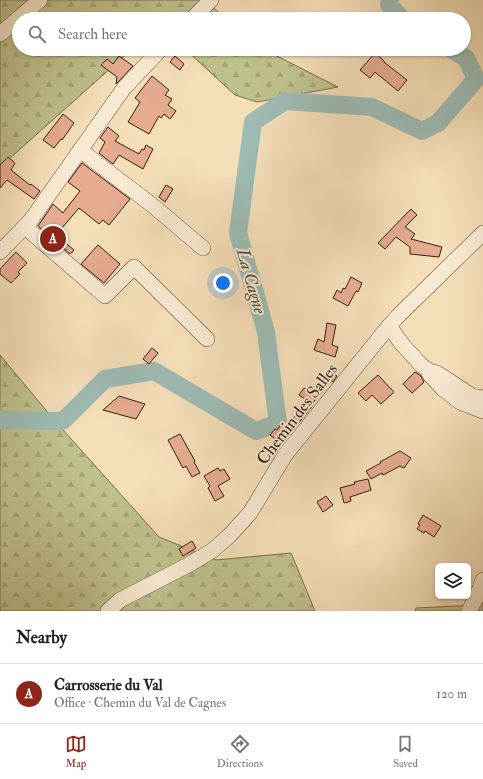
<!DOCTYPE html>
<html lang="en">
<head>
<meta charset="utf-8">
<style>
	:root { --surface:#fff; --page:#f2f2f2; --text:#222; --muted:#767676; --line:#e0e0e0; --accent:#8f2418 }
	body { margin:0; font-family:"IM FELL Double Pica",serif; background:var(--page); color:var(--text) }
	.controls { position:absolute; right:12px; bottom:12px; display:grid; overflow:hidden; border-radius:6px; box-shadow:0 1px 3px #0004 }
	.controls button { width:36px; height:36px; display:grid; place-items:center; padding:0; border:0; border-bottom:1px solid var(--line); background:var(--surface); color:var(--text); font:20px sans-serif }
	.you { position:absolute; left:223px; top:283px; width:14px; height:14px; margin:-10px; border:3px solid #fff; border-radius:50%; background:#1a73e8; box-shadow:0 0 0 6px #1a73e833 }
	.badge { display:grid; place-items:center; width:26px; height:26px; border-radius:50%; background:var(--accent); color:#fff; font-size:13px; font-weight:700 }
	.pin { position:absolute; translate:-50% -50%; border:2px solid #fff; box-shadow:0 1px 4px #0006 }
	.list { margin:0; padding:0; list-style:none }
	h2 { display:flex; justify-content:space-between; align-items:center; height:52px; margin:0; padding:0 16px; font-size:17px }
	h2 small { font-size:13px; font-weight:400; color:var(--muted) }
	.list li { display:grid; grid-template-columns:26px 1fr auto; gap:12px; align-items:center; box-sizing:border-box; height:60px; padding:0 16px; border-top:1px solid var(--line) }
	.list b { display:block; font-size:15px; white-space:nowrap }
	.list p { margin:0; font-size:13px; white-space:nowrap; color:var(--muted) }
	.list em { font-size:13px; font-style:normal; color:var(--muted) }
	.icon { flex:none; width:22px; height:22px; fill:none; stroke:currentColor; stroke-width:2; stroke-linecap:round; stroke-linejoin:round }
	.map { position:relative; flex:none; width:483px; height:611px; overflow:hidden }
	.search { position:absolute; background:var(--surface); box-shadow:0 1px 3px #0004; left:12px; right:12px; top:12px; height:44px; display:flex; align-items:center; gap:10px; box-sizing:border-box; padding:0 14px; border-radius:22px; color:var(--muted); font-size:15px }
	.sheet { height:112px; background:var(--surface) }
	nav { display:flex; justify-content:space-around; align-items:center; box-sizing:border-box; height:56px; border-top:1px solid var(--line); background:var(--surface); font-size:11px; color:var(--muted) }
	nav a { display:grid; justify-items:center; gap:2px }
	nav .on { color:var(--accent) }
	.map>svg:first-child { display:block }
	.forest { fill:url(#forest-firs); stroke:#7a7051 }
	.lines { fill:none; stroke-linecap:round; stroke-linejoin:round }
	.river { stroke:#9dbcb5; stroke-width:18 }
	.building { fill:#e6ac90; stroke:#361e15 }
	.minor-casing { stroke:#664e3e; stroke-width:16 }
	.minor { stroke:#f8ead2; stroke-width:15 }
	.labels { text-anchor:middle; dominant-baseline:central; stroke-width:4; stroke-linejoin:round; paint-order:stroke }
	.street-label { font-size:17px; fill:#361e15; stroke:#f8ead2 }
	.water-label { font-size:18px; font-style:italic; fill:#554d45; stroke:#f8ead2 }
</style>
</head>
<body>
<div class="map">
<svg width="483" height="611" viewBox="0 0 483 611">
	<defs>
		<pattern id="forest-firs" width="22" height="20" patternUnits="userSpaceOnUse"><rect width="22" height="20" fill="#bfc18d"/><path d="M5 1l3.5 6h-7zM16 11l3.5 6h-7z" fill="#a5a579"/></pattern>
	</defs>
	<rect width="100%" height="100%" fill="#f5dfb9"/>
	<filter id="stains"><feTurbulence type="fractalNoise" baseFrequency=".005" numOctaves="4"/><feColorMatrix values="0 0 0 0 .2 0 0 0 0 .09 0 0 0 0 .02 0 0 0 .5 -.17"/></filter>
	<radialGradient id="worn" r=".72"><stop offset=".6" stop-color="#630" stop-opacity="0"/><stop offset="1" stop-color="#630" stop-opacity=".3"/></radialGradient>
	<g class="forest">
		<path d="M0,0H205L226,19H19V49H136L131,50L0,167Z"/>
		<path d="M185,49H263L338,87L257,102L235,95Z"/>
		<path d="M0,355L55,421L159,537L216,560L291,553L315,611H0Z"/>
		<path d="M483,590V611H415L416,608L479,605Z"/>
	</g>
	<g class="lines">
		<g class="river">
			<path d="M390,0L389,5L402,19"/>
			<path d="M0,420L63,421L105,379L154,371L256,431L278,423L266,332L238,233L253,122L285,101L372,107L422,131L438,123L476,79L466,58L451,49"/>
		</g>
	</g>
	<g class="building">
		<path d="M375,53L384,61V62L407,80L398,91L375,72L370,78L360,70Z"/>
		<path d="M119,56L133,66L116,84L117,77L101,65L107,59L113,64Z"/>
		<path d="M175,56L184,64L180,70L170,62Z"/>
		<path d="M152,76L169,90L165,95L172,99L168,105L176,111L170,119L164,114L161,118L159,116L149,134L128,122L140,102L135,98Z"/>
		<path d="M63,114L74,123L62,140L61,139L54,148L43,140Z"/>
		<path d="M108,127L119,136L115,141L139,154L142,149L144,150L146,145L153,149L143,169L119,155L113,164L99,153L105,142L100,138Z"/>
		<path d="M8,157L15,163L11,170L30,185L31,184L40,191L34,199L7,180L0,188V165Z"/>
		<path d="M82,163L130,199L109,225L103,220L99,224L79,208L56,235L74,250L70,254L38,226L53,204L63,213L80,191L68,182Z"/>
		<path d="M166,185L173,189L165,202L159,197Z"/>
		<path d="M411,209L417,215L405,227L415,234L411,239L442,247L439,257L410,254V247L396,237L385,249L378,243Z"/>
		<path d="M98,245L120,264L104,283L81,264Z"/>
		<path d="M16,252L27,263L18,272L20,274L11,283L0,274V269Z"/>
		<path d="M351,277L362,283L358,292L356,291L348,306L333,298L337,290L341,293L343,288L345,289Z"/>
		<path d="M327,323L336,325L332,345L338,347L335,357L314,350L318,339L324,342Z"/>
		<path d="M152,348L158,353L149,364L143,359Z"/>
		<path d="M415,372L421,376L424,382L412,393L403,384Z"/>
		<path d="M333,373L337,376L333,382L328,378Z"/>
		<path d="M378,375L394,392L381,404L372,395L366,401L358,393Z"/>
		<path d="M316,385L323,390L312,404L313,405L282,444L270,435L275,429L277,430L282,423L287,426L297,414L296,413L305,401H304L305,399L299,395L304,388L310,393Z"/>
		<path d="M119,396L145,404L136,419L103,410Z"/>
		<path d="M180,434L195,461L194,462L200,473L192,477L186,466L183,468L168,440Z"/>
		<path d="M400,451L411,458L404,468L400,466L383,475L382,473L371,479L366,471L381,463L380,462Z"/>
		<path d="M218,468L220,471L224,469L230,479L218,486L224,496L215,501L208,488L210,486L204,476Z"/>
		<path d="M368,479L371,490L350,497L351,501L344,503L340,488L355,484L354,482Z"/>
		<path d="M326,496L333,505L323,512L317,502Z"/>
		<path d="M423,515L441,526L434,537L425,531L424,533L417,529L420,525L418,524Z"/>
		<path d="M192,541L196,548L183,556L179,549Z"/>
	</g>
	<g class="lines">
		<g class="minor-casing">
			<g id="minor">
				<path d="M192,19L211,0"/>
				<path d="M0,34L40,0"/>
				<path d="M80,150L152,205L203,248"/>
				<path d="M25,227L105,296L134,267L207,339"/>
				<path d="M0,252L31,220L124,88L161,49"/>
				<path d="M389,326L402,344L421,365L428,370L430,375L443,389L460,402L483,411"/>
				<path d="M433,372L437,373L472,396L483,398"/>
				<path d="M108,611L120,600L190,564L213,550L229,536L250,513L285,455L389,326L398,316L483,233"/>
				<path d="M469,611L477,596L483,580"/>
			</g>
		</g>
		<use href="#minor" class="minor"/>
	</g>
	<g class="labels">
		<g class="street-label">
			<text transform="translate(297 414) rotate(-53)">Chemin des Salles</text>
		</g>
		<g class="water-label">
			<text transform="translate(251 281) rotate(74)">La Cagne</text>
		</g>
	</g>
	<rect width="100%" height="100%" filter="url(#stains)"/>
	<rect width="100%" height="100%" fill="url(#worn)"/>
</svg>
<div class="controls">
<button><svg class="icon" aria-label="layers" viewBox="0 0 24 24"><path d="M12 4l9 5-9 5-9-5zM3 14l9 5 9-5"/></svg></button>
</div>
<div class="you"></div>
<div class="pin badge" style="left:53px;top:239px">A</div>
<div class="search"><svg class="icon" aria-label="search" viewBox="0 0 24 24"><circle cx="10" cy="10" r="6"/><path d="M15 15l6 6"/></svg>Search here</div>
</div>
<section class="sheet">
<h2>Nearby<small></small></h2>
<ul class="list">
<li><span class="badge">A</span><div><b>Carrosserie du Val</b><p>Office · Chemin du Val de Cagnes</p></div><em>120 m</em></li>
</ul>
</section>
<nav>
<a class="on"><svg class="icon" aria-label="map" viewBox="0 0 24 24"><path d="M3 6l6-2 6 2 6-2v14l-6 2-6-2-6 2zM9 4v14M15 6v14"/></svg>Map</a>
<a><svg class="icon" aria-label="directions" viewBox="0 0 24 24"><path d="M12 3l9 9-9 9-9-9zM9 14v-3h6M13 9l2 2-2 2"/></svg>Directions</a>
<a><svg class="icon" aria-label="saved" viewBox="0 0 24 24"><path d="M7 4h10v16l-5-4-5 4z"/></svg>Saved</a>
</nav>
</body>
</html>
